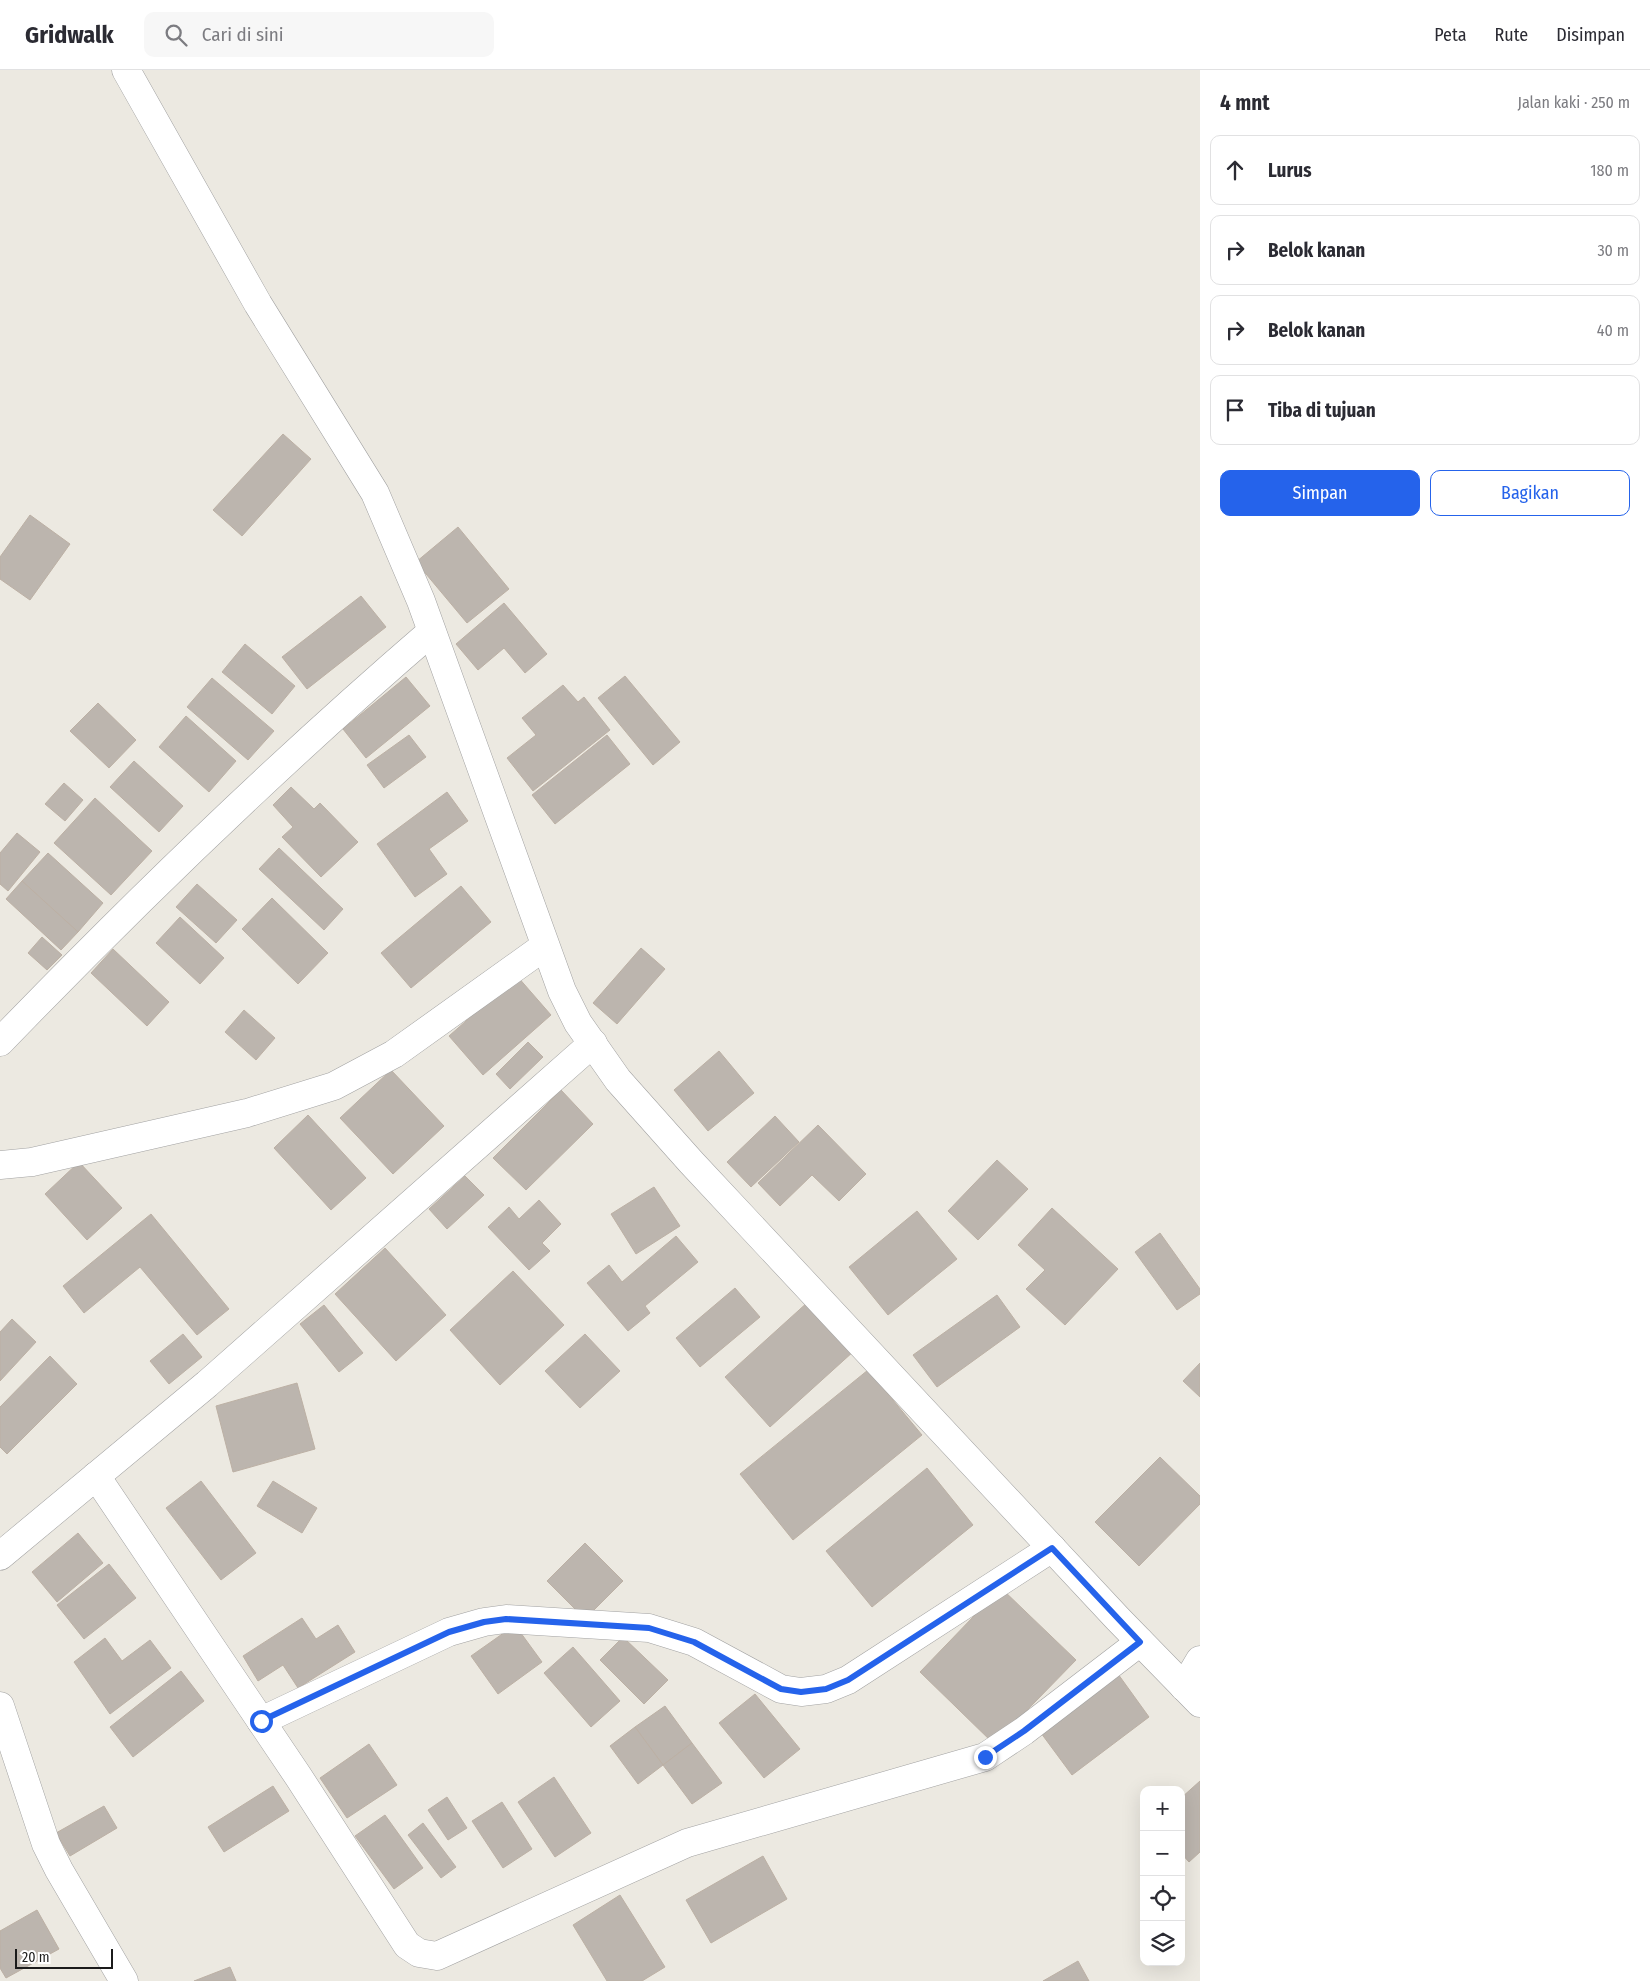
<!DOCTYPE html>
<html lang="id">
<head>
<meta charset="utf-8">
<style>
	:root { --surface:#fff; --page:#f7f7f7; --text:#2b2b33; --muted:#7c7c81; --line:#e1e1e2; --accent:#2563eb }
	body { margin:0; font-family:"Fira Sans Condensed",sans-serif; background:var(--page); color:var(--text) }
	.controls { position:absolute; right:15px; bottom:15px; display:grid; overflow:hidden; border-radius:10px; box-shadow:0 5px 20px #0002 }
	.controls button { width:45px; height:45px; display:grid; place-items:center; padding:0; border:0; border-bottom:1px solid var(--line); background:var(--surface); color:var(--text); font:25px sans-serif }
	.scale { position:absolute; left:15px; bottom:12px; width:98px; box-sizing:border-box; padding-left:5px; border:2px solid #1b1b1b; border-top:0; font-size:14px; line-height:18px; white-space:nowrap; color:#1b1b1b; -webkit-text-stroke:4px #fff; paint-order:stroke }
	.stop { position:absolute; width:15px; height:15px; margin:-11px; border:4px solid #2563eb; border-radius:50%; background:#fff }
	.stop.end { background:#2563eb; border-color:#fff; box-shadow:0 1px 5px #0008 }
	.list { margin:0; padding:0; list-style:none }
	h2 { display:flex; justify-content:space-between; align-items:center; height:65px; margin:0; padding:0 20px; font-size:21px }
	h2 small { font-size:16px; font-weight:400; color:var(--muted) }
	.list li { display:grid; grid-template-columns:32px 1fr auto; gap:15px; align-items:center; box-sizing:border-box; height:70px; margin:0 10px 10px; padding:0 10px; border:1px solid var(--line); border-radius:10px }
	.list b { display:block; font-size:19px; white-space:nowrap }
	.list em { font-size:16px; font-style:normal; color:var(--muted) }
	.actions { display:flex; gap:10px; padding:15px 20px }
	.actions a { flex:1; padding:11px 0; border:1px solid var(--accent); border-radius:10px; text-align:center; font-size:18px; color:var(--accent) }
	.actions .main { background:var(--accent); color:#fff }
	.icon { flex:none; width:28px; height:28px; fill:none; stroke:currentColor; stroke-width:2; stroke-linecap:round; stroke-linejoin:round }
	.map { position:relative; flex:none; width:1200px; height:1911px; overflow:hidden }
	header { display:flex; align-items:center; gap:30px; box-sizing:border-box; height:70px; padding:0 25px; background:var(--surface); border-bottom:1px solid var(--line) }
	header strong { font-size:24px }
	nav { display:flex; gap:28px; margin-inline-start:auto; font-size:18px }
	.search { width:350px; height:45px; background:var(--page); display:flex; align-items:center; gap:12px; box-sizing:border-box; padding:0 18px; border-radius:10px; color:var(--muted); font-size:19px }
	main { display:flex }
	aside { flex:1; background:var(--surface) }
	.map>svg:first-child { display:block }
	.building { fill:#bcb5ae; stroke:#bcb0a4 }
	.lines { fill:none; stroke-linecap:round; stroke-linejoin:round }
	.street-casing { stroke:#a2a2a2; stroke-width:29 }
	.street { stroke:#fff; stroke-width:28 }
	.route { stroke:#2563eb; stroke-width:6 }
</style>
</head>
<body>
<header>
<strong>Gridwalk</strong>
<div class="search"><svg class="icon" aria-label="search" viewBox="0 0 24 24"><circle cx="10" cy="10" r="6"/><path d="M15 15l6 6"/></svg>Cari di sini</div>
<nav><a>Peta</a><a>Rute</a><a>Disimpan</a></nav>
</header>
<main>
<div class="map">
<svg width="1200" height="1911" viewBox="0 0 1200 1911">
	<rect width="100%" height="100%" fill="#ece9e1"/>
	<g class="building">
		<path d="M283,364L311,389L242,466L213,440Z"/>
		<path d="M30,445L70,474L30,530L0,509V487Z"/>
		<path d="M458,457L509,519L467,553L416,492Z"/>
		<path d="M361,526L386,557L307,619L282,587Z"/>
		<path d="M504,533L547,584L525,603L504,578L478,600L456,574Z"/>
		<path d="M245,574L295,616L272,644L222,602Z"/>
		<path d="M625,606L680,672L653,695L598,628Z"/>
		<path d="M406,607L430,636L366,688L343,659Z"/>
		<path d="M212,608L274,661L248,690L187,637Z"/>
		<path d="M563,615L578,632L584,627L610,660L533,721L507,688L536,665L522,648Z"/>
		<path d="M98,633L136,670L109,698L70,661Z"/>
		<path d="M186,646L236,691L209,722L159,677Z"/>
		<path d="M409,665L426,687L384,718L367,695Z"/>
		<path d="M607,665L630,694L555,754L532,725Z"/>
		<path d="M134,691L183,736L159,762L110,717Z"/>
		<path d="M64,713L83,730L65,751L45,734Z"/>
		<path d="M291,717L314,739L320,733L358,772L321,807L282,767L293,757L273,735Z"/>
		<path d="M447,722L468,751L429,779L447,804L415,827L377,774Z"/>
		<path d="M95,728L152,781L111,825L54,773Z"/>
		<path d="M17,763L40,782L8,821L0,814V783Z"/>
		<path d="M279,778L343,839L324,860L259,799Z"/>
		<path d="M48,783L103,833L78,862L22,811Z"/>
		<path d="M22,811L78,862L61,880L6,829Z"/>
		<path d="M197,814L237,850L216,873L176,837Z"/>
		<path d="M461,816L491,852L411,918L381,883Z"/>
		<path d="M272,828L328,883L298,914L242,859Z"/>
		<path d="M180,847L224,888L200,914L156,873Z"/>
		<path d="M42,867L62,885L47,900L28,883Z"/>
		<path d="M641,878L665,899L617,954L593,933Z"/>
		<path d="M113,879L169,932L147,956L91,903Z"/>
		<path d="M517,906L551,945L483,1005L449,966Z"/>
		<path d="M244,940L275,968L256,990L225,962Z"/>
		<path d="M528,972L543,987L510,1019L496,1004Z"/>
		<path d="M719,981L754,1023L708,1061L674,1020Z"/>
		<path d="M391,1000L444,1056L393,1104L340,1048Z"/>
		<path d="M561,1020L593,1054L526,1120L493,1088Z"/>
		<path d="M308,1045L366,1108L331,1140L274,1078Z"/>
		<path d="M775,1046L799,1072L751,1117L727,1092Z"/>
		<path d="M818,1055L866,1104L839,1131L812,1105L780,1136L758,1113Z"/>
		<path d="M997,1090L1028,1119L978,1170L948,1141Z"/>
		<path d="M79,1092L122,1138L87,1170L45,1124Z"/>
		<path d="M465,1106L484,1125L447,1159L429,1139Z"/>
		<path d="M654,1117L680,1156L636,1184L611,1144Z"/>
		<path d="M539,1130L561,1154L542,1173L550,1181L529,1200L488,1157L509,1137L519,1149Z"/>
		<path d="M1052,1138L1118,1199L1065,1255L1026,1219L1045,1200L1018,1175Z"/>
		<path d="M917,1141L957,1189L888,1245L849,1197Z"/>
		<path d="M151,1144L229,1239L197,1265L140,1197L84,1243L63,1216Z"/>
		<path d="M1160,1163L1200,1219V1224L1177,1240L1135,1182Z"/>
		<path d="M676,1166L698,1192L645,1236L650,1243L628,1261L587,1213L609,1195L622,1212Z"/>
		<path d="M385,1178L446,1245L396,1291L335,1224Z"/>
		<path d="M513,1201L564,1255L500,1315L450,1260Z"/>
		<path d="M735,1218L760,1247L700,1297L676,1268Z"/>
		<path d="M997,1225L1020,1257L937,1317L913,1285Z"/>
		<path d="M809,1231L854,1281L770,1357L725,1307Z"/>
		<path d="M324,1235L363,1283L339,1302L300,1254Z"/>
		<path d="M12,1249L36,1272L0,1311V1262Z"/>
		<path d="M183,1264L202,1287L169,1314L150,1291Z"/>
		<path d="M585,1264L620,1301L580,1338L545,1301Z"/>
		<path d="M50,1286L77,1314L7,1384L0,1377V1337Z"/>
		<path d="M1200,1293V1327L1183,1311Z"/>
		<path d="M868,1300L922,1365L793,1470L740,1404Z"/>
		<path d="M297,1313L315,1379L233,1402L216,1336Z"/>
		<path d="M1160,1387L1200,1426V1434L1139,1496L1095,1452Z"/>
		<path d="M927,1398L973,1455L872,1537L826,1481Z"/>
		<path d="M201,1411L256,1483L221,1510L166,1438Z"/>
		<path d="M273,1411L317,1438L302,1463L257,1436Z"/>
		<path d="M78,1463L103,1493L57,1532L32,1502Z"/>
		<path d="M585,1473L623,1511L585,1549L547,1511Z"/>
		<path d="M109,1494L136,1528L84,1569L57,1535Z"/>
		<path d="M1001,1518L1076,1590L994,1674L920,1602Z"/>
		<path d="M302,1548L316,1569L338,1555L355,1582L298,1618L283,1595L258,1611L243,1586Z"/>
		<path d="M515,1555L542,1592L498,1624L471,1586Z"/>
		<path d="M623,1567L668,1610L644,1634L600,1590Z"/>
		<path d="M105,1568L122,1591L150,1570L171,1598L110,1644L74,1592Z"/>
		<path d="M573,1577L620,1631L591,1657L544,1603Z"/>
		<path d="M181,1601L204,1631L133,1687L110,1657Z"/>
		<path d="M1118,1604L1149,1647L1072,1705L1041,1663Z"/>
		<path d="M755,1624L800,1679L764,1708L719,1653Z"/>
		<path d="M665,1636L692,1673L663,1695L635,1657Z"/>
		<path d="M635,1657L663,1695L638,1714L610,1676Z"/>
		<path d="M692,1673L722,1713L692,1734L663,1695Z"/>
		<path d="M369,1674L397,1715L347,1748L320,1708Z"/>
		<path d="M554,1707L591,1763L555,1787L518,1732Z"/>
		<path d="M1200,1711V1782L1189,1792L1181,1783V1728Z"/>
		<path d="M273,1716L289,1741L224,1782L208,1757Z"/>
		<path d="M447,1727L467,1758L448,1770L428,1740Z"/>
		<path d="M502,1732L532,1779L503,1798L472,1751Z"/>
		<path d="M104,1736L117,1758L70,1786L56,1763Z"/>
		<path d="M385,1745L423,1798L394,1819L355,1766Z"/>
		<path d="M423,1753L456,1797L441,1808L408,1765Z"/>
		<path d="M763,1786L787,1829L711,1873L686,1830Z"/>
		<path d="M620,1825L665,1897L642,1911H607L573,1855Z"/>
		<path d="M37,1840L59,1879L6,1908L0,1898V1861Z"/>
		<path d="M1078,1891L1089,1911H1043Z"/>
		<path d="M230,1897L236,1911H194Z"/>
	</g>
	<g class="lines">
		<g class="street-casing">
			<g id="street">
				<path d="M126,0L258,234L375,423L421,531L562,921L578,953L618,1010L691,1092L1118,1549L1200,1633"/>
				<path d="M0,972C138,829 280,692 431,562"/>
				<path d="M0,1095L32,1092L247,1043L334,1016L394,984L545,876"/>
				<path d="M96,1406L298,1706L407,1875L419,1883L437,1886L687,1773L985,1687L1024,1661L1140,1572"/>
				<path d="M0,1486L207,1314L593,973"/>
				<path d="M1184,1617L1200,1590"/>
				<path d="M0,1636L46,1774L59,1800L124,1911"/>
				<path d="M261,1651L449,1562L484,1552L506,1549L649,1558L694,1572L781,1619L801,1622L826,1619L848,1610L1052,1478"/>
			</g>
		</g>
		<use href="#street" class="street"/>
	</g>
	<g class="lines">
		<path class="route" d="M261,1651L449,1562L484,1552L506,1549L649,1558L694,1572L781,1619L801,1622L826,1619L848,1610L1052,1478L1140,1572L1024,1661L985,1687"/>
	</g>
</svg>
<div class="controls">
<button>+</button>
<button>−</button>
<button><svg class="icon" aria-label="locate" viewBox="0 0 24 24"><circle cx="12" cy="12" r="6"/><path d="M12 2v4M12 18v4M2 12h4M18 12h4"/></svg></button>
<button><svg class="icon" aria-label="layers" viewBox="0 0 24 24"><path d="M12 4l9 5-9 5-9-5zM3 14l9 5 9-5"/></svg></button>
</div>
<div class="scale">20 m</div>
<div class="stop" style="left:261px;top:1651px"></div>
<div class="stop end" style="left:985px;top:1687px"></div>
</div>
<aside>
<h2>4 mnt<small>Jalan kaki · 250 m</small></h2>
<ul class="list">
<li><svg class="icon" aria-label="ahead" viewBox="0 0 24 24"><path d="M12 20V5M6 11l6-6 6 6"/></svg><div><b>Lurus</b></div><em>180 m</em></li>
<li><svg class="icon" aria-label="right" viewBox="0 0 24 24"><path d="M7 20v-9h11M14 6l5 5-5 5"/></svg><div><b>Belok kanan</b></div><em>30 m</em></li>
<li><svg class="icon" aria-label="right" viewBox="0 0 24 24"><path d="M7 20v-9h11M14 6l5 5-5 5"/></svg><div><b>Belok kanan</b></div><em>40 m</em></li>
<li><svg class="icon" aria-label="arrive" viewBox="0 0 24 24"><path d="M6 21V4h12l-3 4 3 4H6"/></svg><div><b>Tiba di tujuan</b></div></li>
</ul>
<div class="actions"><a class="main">Simpan</a><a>Bagikan</a></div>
</aside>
</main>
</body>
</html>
